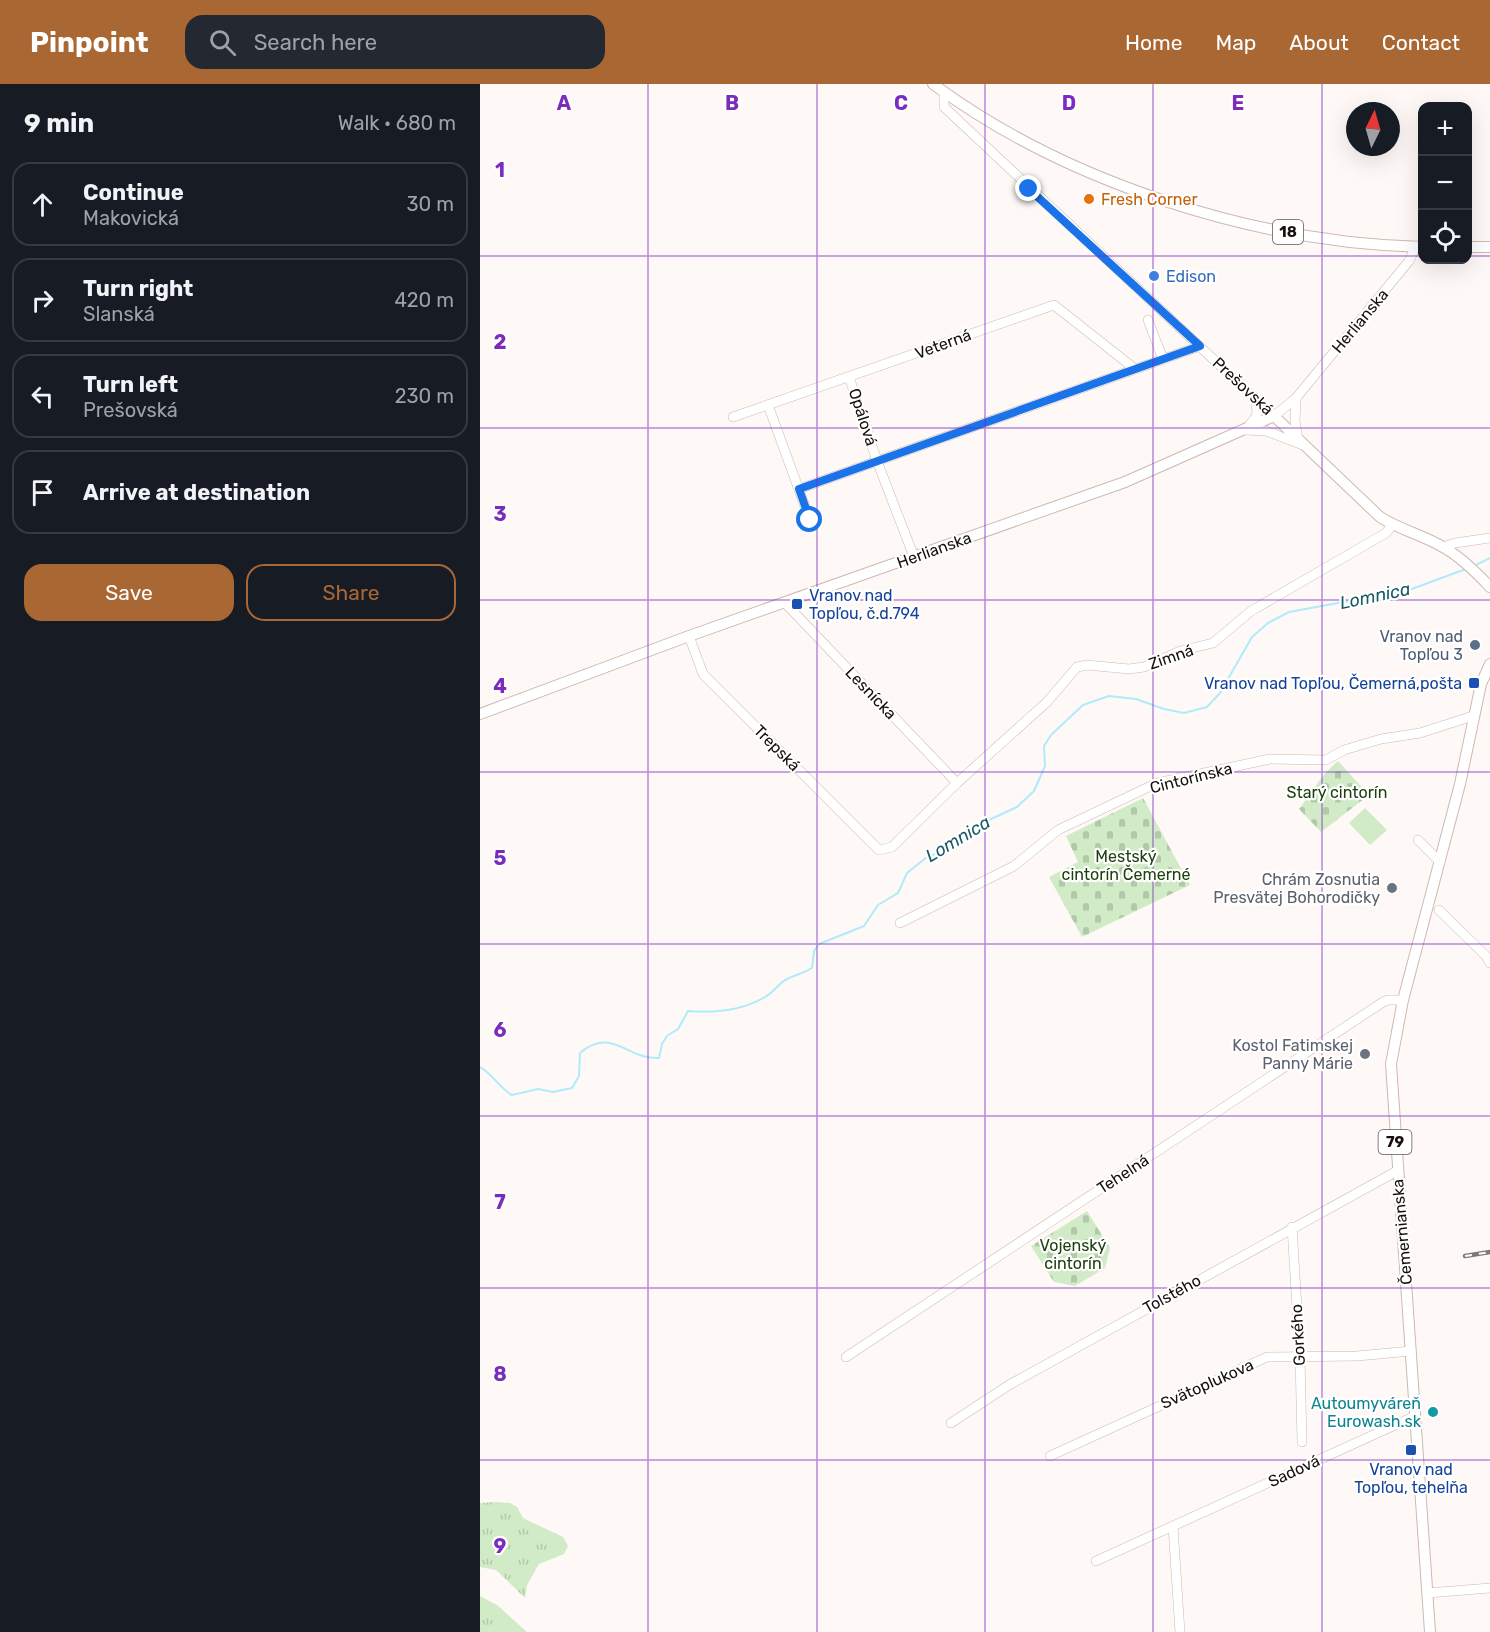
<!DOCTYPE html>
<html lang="en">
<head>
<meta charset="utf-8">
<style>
	:root { --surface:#171b24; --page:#242831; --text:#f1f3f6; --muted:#9ea1a6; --line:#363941; --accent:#a96734 }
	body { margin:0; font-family:Rubik,sans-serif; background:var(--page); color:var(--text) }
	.controls { position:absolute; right:18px; top:18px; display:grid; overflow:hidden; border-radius:12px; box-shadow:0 6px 24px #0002 }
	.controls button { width:54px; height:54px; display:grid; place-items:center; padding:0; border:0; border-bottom:2px solid var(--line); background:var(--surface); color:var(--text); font:30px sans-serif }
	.compass { position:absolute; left:866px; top:18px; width:54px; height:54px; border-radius:50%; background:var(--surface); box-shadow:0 6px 24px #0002; rotate:5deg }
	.stop { position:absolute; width:18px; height:18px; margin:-14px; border:4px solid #1a73e8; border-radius:50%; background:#fff }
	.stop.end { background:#1a73e8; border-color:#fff; box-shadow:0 2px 6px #0008 }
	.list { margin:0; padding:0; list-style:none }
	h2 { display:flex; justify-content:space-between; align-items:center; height:78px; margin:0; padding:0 24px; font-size:26px }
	h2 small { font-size:20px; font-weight:400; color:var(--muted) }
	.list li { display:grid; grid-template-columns:39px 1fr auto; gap:18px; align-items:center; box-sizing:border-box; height:84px; margin:0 12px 12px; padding:0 12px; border:2px solid var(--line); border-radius:18px }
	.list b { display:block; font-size:22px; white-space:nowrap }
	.list p { margin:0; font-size:20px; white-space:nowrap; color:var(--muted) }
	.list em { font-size:20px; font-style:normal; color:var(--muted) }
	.actions { display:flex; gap:12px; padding:18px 24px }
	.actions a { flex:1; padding:14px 0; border:2px solid var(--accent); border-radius:18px; text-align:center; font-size:21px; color:var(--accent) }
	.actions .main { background:var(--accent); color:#fff }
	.icon { flex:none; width:33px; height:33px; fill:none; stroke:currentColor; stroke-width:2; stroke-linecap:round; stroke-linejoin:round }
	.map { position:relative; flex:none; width:1010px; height:1548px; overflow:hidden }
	header { display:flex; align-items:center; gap:36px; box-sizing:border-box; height:84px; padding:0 30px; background:var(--accent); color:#fff }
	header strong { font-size:28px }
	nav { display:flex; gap:33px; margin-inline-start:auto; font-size:21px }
	.search { width:420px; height:54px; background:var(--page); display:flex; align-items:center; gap:15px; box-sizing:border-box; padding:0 21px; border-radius:18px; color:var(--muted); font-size:22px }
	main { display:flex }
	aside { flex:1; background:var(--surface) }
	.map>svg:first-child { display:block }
	.grass { fill:url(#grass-tufts) }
	.cemetery { fill:url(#cemetery-stones) }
	.garden { fill:#d1ebc7 }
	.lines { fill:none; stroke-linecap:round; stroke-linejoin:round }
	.stream { stroke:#afebfa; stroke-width:2 }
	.minor-casing { stroke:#d0b8ae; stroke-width:10 }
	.major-casing { stroke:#d0b8ae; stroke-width:12 }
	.minor { stroke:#fff; stroke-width:9 }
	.major { stroke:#fff; stroke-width:10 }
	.rail-casing { stroke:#7e7775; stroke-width:4.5 }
	.rail { stroke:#fff; stroke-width:2; stroke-dasharray:7; stroke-linecap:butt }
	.route { stroke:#1a73e8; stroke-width:8 }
	.grid { fill:none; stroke:#7b2cbf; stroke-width:1.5; stroke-opacity:0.55 }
	.food-dot { fill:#e8710a; stroke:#fff; stroke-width:2 }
	.shop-dot { fill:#3f7fe0; stroke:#fff; stroke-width:2 }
	.transit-dot { fill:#1a4fb4; stroke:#fff; stroke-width:2 }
	.service-dot { fill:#5c6f8a; stroke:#fff; stroke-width:2 }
	.worship-dot { fill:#6b7280; stroke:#fff; stroke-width:2 }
	.culture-dot { fill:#0f9aa8; stroke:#fff; stroke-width:2 }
	.labels { text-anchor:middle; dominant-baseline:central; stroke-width:4.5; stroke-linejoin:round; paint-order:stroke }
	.shield { fill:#fff; stroke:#5d5755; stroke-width:1.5 }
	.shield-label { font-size:15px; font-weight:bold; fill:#170f0c }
	.food-label { font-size:16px; fill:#c56008; stroke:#fff; text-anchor:start }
	.shop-label { font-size:16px; fill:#366cbe; stroke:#fff; text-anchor:start }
	.street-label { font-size:16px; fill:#170f0c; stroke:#fff }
	.transit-label { font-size:16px; fill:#164399; stroke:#fff; text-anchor:start }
	.service-label { font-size:16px; fill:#4e5e75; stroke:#fff; text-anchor:end }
	.park-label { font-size:16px; fill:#1d400c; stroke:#fff }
	.worship-label { font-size:16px; fill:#5b616d; stroke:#fff; text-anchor:end }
	.culture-label { font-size:16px; fill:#0d838f; stroke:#fff; text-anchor:end }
	.water-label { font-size:18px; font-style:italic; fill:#185866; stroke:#fff }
	.grid-label { font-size:20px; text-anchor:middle; font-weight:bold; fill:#7b2cbf; stroke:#fff; stroke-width:4.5; stroke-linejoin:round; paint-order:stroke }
</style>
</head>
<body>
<header>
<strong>Pinpoint</strong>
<div class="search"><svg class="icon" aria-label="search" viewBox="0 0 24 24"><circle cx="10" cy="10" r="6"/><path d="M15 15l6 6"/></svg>Search here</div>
<nav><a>Home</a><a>Map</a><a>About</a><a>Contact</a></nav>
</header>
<main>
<aside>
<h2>9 min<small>Walk · 680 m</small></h2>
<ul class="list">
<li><svg class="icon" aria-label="ahead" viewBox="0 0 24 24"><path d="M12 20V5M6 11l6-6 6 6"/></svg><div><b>Continue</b><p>Makovická</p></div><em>30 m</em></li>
<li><svg class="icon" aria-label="right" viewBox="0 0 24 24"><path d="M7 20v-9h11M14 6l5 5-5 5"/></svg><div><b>Turn right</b><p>Slanská</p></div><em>420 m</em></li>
<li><svg class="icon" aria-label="left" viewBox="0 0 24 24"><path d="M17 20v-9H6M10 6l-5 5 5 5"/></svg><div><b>Turn left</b><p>Prešovská</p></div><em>230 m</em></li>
<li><svg class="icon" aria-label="arrive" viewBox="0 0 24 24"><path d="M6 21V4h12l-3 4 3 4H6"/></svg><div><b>Arrive at destination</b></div></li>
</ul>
<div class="actions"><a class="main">Save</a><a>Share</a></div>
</aside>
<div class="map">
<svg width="1010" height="1548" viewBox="0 0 1010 1548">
	<defs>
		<pattern id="grass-tufts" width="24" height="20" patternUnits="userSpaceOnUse" patternTransform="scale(1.5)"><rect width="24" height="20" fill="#d1ebc7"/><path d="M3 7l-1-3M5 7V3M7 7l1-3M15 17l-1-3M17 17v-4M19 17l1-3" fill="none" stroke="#b3c8aa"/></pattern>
		<pattern id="cemetery-stones" width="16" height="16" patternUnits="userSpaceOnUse" patternTransform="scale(1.5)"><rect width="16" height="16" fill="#d1ebc7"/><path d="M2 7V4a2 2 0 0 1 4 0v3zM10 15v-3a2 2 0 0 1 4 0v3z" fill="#b3c8aa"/></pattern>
	</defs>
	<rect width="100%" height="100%" fill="#fef9f7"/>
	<g class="grass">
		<path d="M16,1418L30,1419L37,1423L43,1434L83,1453L88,1462L84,1470L59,1480L47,1501L45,1514L16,1486L0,1483V1419Z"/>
		<path d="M0,1512L17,1521L47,1548H0Z"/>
	</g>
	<g class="cemetery">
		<path d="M858,677L889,711L841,748L819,725C832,708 841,691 858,677Z"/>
		<path d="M663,714L710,801L602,853L569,793L598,778L586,752Z"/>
		<path d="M607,1127L630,1164L625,1184L595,1202L574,1198L551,1162Z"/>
	</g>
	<path class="garden" d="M885,724L907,746L890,761L869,739Z"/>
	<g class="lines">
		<g class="stream">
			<path d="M994,482L1010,474"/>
			<path d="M0,983C14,991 19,1004 32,1011L58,1005L73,1008L92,1004L99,992L100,969C131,942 148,976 179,974L182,960L187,952L198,945L208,927C234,929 263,926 285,913C293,909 299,899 307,895C315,891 324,889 332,884L334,867L339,860L384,842L398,821L418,809L427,789L447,773L469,765L487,746L537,723L554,707L565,682L564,662L571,651L603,621L629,612L656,615L684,625L704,629L727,623L740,609L772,553L788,539L809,528L929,506L986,485"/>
		</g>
		<g class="minor-casing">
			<g id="minor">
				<path d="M464,8V23L794,332L816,314L929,177L936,162"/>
				<path d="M668,236L683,275"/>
				<path d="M369,293L397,377L434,473"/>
				<path d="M816,314L815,337L818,356"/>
				<path d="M288,321L330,436"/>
				<path d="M253,333L574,221L655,285"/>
				<path d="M769,342L777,331L776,315"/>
				<path d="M765,346L786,347L823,361"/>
				<path d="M319,405L720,262"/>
				<path d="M963,463L975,459L1010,454"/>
				<path d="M305,519L477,699"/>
				<path d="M209,552L223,590L399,766L412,763L477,699L567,618L597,583L607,581L649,585L664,583L700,567L733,559L771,527L906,449L912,441"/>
				<path d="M938,756L960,778"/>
				<path d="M959,826L1006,872L1010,879"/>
				<path d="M420,839L534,782L578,746L677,699L790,675L846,676L864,666L901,655L940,649L993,632"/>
				<path d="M812,1143L820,1273L822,1358"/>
				<path d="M366,1273L903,918L908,916H923"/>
				<path d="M471,1339L529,1301L917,1087"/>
				<path d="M570,1372L787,1273L877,1272L931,1267"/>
				<path d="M693,1443L700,1548"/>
				<path d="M616,1477L935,1332"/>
				<path d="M948,1509L1010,1504"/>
			</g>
		</g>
		<g class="major-casing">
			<g id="major">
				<path d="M453,0C587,99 776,159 942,163"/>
				<path d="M988,163H1010"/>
				<path d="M0,630L209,552L645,398L794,332L900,433C920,446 943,451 963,463C981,473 996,488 1010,503"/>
				<path d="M950,1548L911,980L923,916L980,700L1001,600L1010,580"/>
			</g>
		</g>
		<use href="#minor" class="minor"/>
		<use href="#major" class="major"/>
		<g class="rail-casing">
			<path id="rail" d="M985,1172L1010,1168"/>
		</g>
		<use href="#rail" class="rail"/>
	</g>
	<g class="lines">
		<path class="route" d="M330,436L319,405L720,262L549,105"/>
	</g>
	<path class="grid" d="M168,0V1548M337,0V1548M505,0V1548M673,0V1548M842,0V1548M0,172H942M988,172H1010M0,344H1010M0,516H1010M0,688H1010M0,860H1010M0,1032H1010M0,1204H1010M0,1376H1010"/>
	<circle class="food-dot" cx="609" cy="115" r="6"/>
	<circle class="shop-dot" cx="674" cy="192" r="6"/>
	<g class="transit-dot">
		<rect x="311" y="514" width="12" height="12" rx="3"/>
		<rect x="988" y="593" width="12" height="12" rx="3"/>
		<rect x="925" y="1360" width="12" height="12" rx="3"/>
	</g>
	<circle class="service-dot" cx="995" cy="561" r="6"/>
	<g class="worship-dot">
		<circle cx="912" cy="804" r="6"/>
		<circle cx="885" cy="970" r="6"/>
	</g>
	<circle class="culture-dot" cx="953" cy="1328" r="6"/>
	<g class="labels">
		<g class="shield">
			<rect x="793" y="136" width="30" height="24" rx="4.5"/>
			<rect x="898.5" y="1046" width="33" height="24" rx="4.5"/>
		</g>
		<g class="shield-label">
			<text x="808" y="148">18</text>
			<text x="915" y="1058">79</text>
		</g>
		<g class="food-label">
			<text x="621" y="115">Fresh Corner</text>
		</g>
		<g class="shop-label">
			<text x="686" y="192">Edison</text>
		</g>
		<g class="street-label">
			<text transform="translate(880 237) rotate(-50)">Herlianska</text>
			<text transform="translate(463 260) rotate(-20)">Veterná</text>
			<text transform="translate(763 302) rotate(43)">Prešovská</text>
			<text transform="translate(383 333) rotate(72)">Opálová</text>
			<text transform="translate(454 466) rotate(-20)">Herlianska</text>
			<text transform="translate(691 573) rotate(-19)">Zimná</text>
			<text transform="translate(391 609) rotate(46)">Lesnícka</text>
			<text transform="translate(297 664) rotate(45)">Trepská</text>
			<text transform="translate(711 694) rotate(-14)">Cintorínska</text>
			<text transform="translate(643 1090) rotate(-33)">Tehelná</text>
			<text transform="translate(922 1148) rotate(-95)">Čemernianska</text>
			<text transform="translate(692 1210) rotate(-29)">Tolstého</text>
			<text transform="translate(818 1251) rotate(-93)">Gorkého</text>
			<text transform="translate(727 1300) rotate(-24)">Svätoplukova</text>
			<text transform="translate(814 1387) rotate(-25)">Sadová</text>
		</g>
		<g class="transit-label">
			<text x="329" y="511">Vranov nad<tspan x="329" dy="18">Topľou, č.d.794</tspan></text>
			<text x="982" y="599" text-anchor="end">Vranov nad Topľou, Čemerná,pošta</text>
			<text x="931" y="1385" text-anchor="middle">Vranov nad<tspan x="931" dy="18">Topľou, tehelňa</tspan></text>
		</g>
		<g class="service-label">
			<text x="983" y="552">Vranov nad<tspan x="983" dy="18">Topľou 3</tspan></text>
		</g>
		<g class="park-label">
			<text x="857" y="708">Starý cintorín</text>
			<text x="646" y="772">Mestský<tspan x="646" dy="18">cintorín Čemerné</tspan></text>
			<text x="593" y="1161">Vojenský<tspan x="593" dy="18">cintorín</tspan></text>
		</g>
		<g class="worship-label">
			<text x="900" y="795">Chrám Zosnutia<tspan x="900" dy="18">Presvätej Bohorodičky</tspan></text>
			<text x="873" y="961">Kostol Fatimskej<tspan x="873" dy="18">Panny Márie</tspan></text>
		</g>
		<g class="culture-label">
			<text x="941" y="1319">Autoumyváreň<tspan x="941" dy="18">Eurowash.sk</tspan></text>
		</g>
		<g class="water-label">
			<text transform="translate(895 512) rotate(-12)">Lomnica</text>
			<text transform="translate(478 755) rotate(-31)">Lomnica</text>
		</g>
	</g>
	<g class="grid-label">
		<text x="84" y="26">A</text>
		<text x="252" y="26">B</text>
		<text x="421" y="26">C</text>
		<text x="589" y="26">D</text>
		<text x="758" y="26">E</text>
		<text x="20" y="93">1</text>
		<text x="20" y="265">2</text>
		<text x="20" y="437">3</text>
		<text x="20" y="609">4</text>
		<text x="20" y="781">5</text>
		<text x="20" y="953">6</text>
		<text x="20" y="1125">7</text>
		<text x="20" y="1297">8</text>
		<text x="20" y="1469">9</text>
	</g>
</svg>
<div class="controls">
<button>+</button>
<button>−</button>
<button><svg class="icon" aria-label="locate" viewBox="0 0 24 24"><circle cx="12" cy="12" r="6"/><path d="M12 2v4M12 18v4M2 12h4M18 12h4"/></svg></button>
</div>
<svg class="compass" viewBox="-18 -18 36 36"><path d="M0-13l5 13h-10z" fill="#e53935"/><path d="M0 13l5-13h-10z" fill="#9ea1a6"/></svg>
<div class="stop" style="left:330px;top:436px"></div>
<div class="stop end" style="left:549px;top:105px"></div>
</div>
</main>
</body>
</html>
